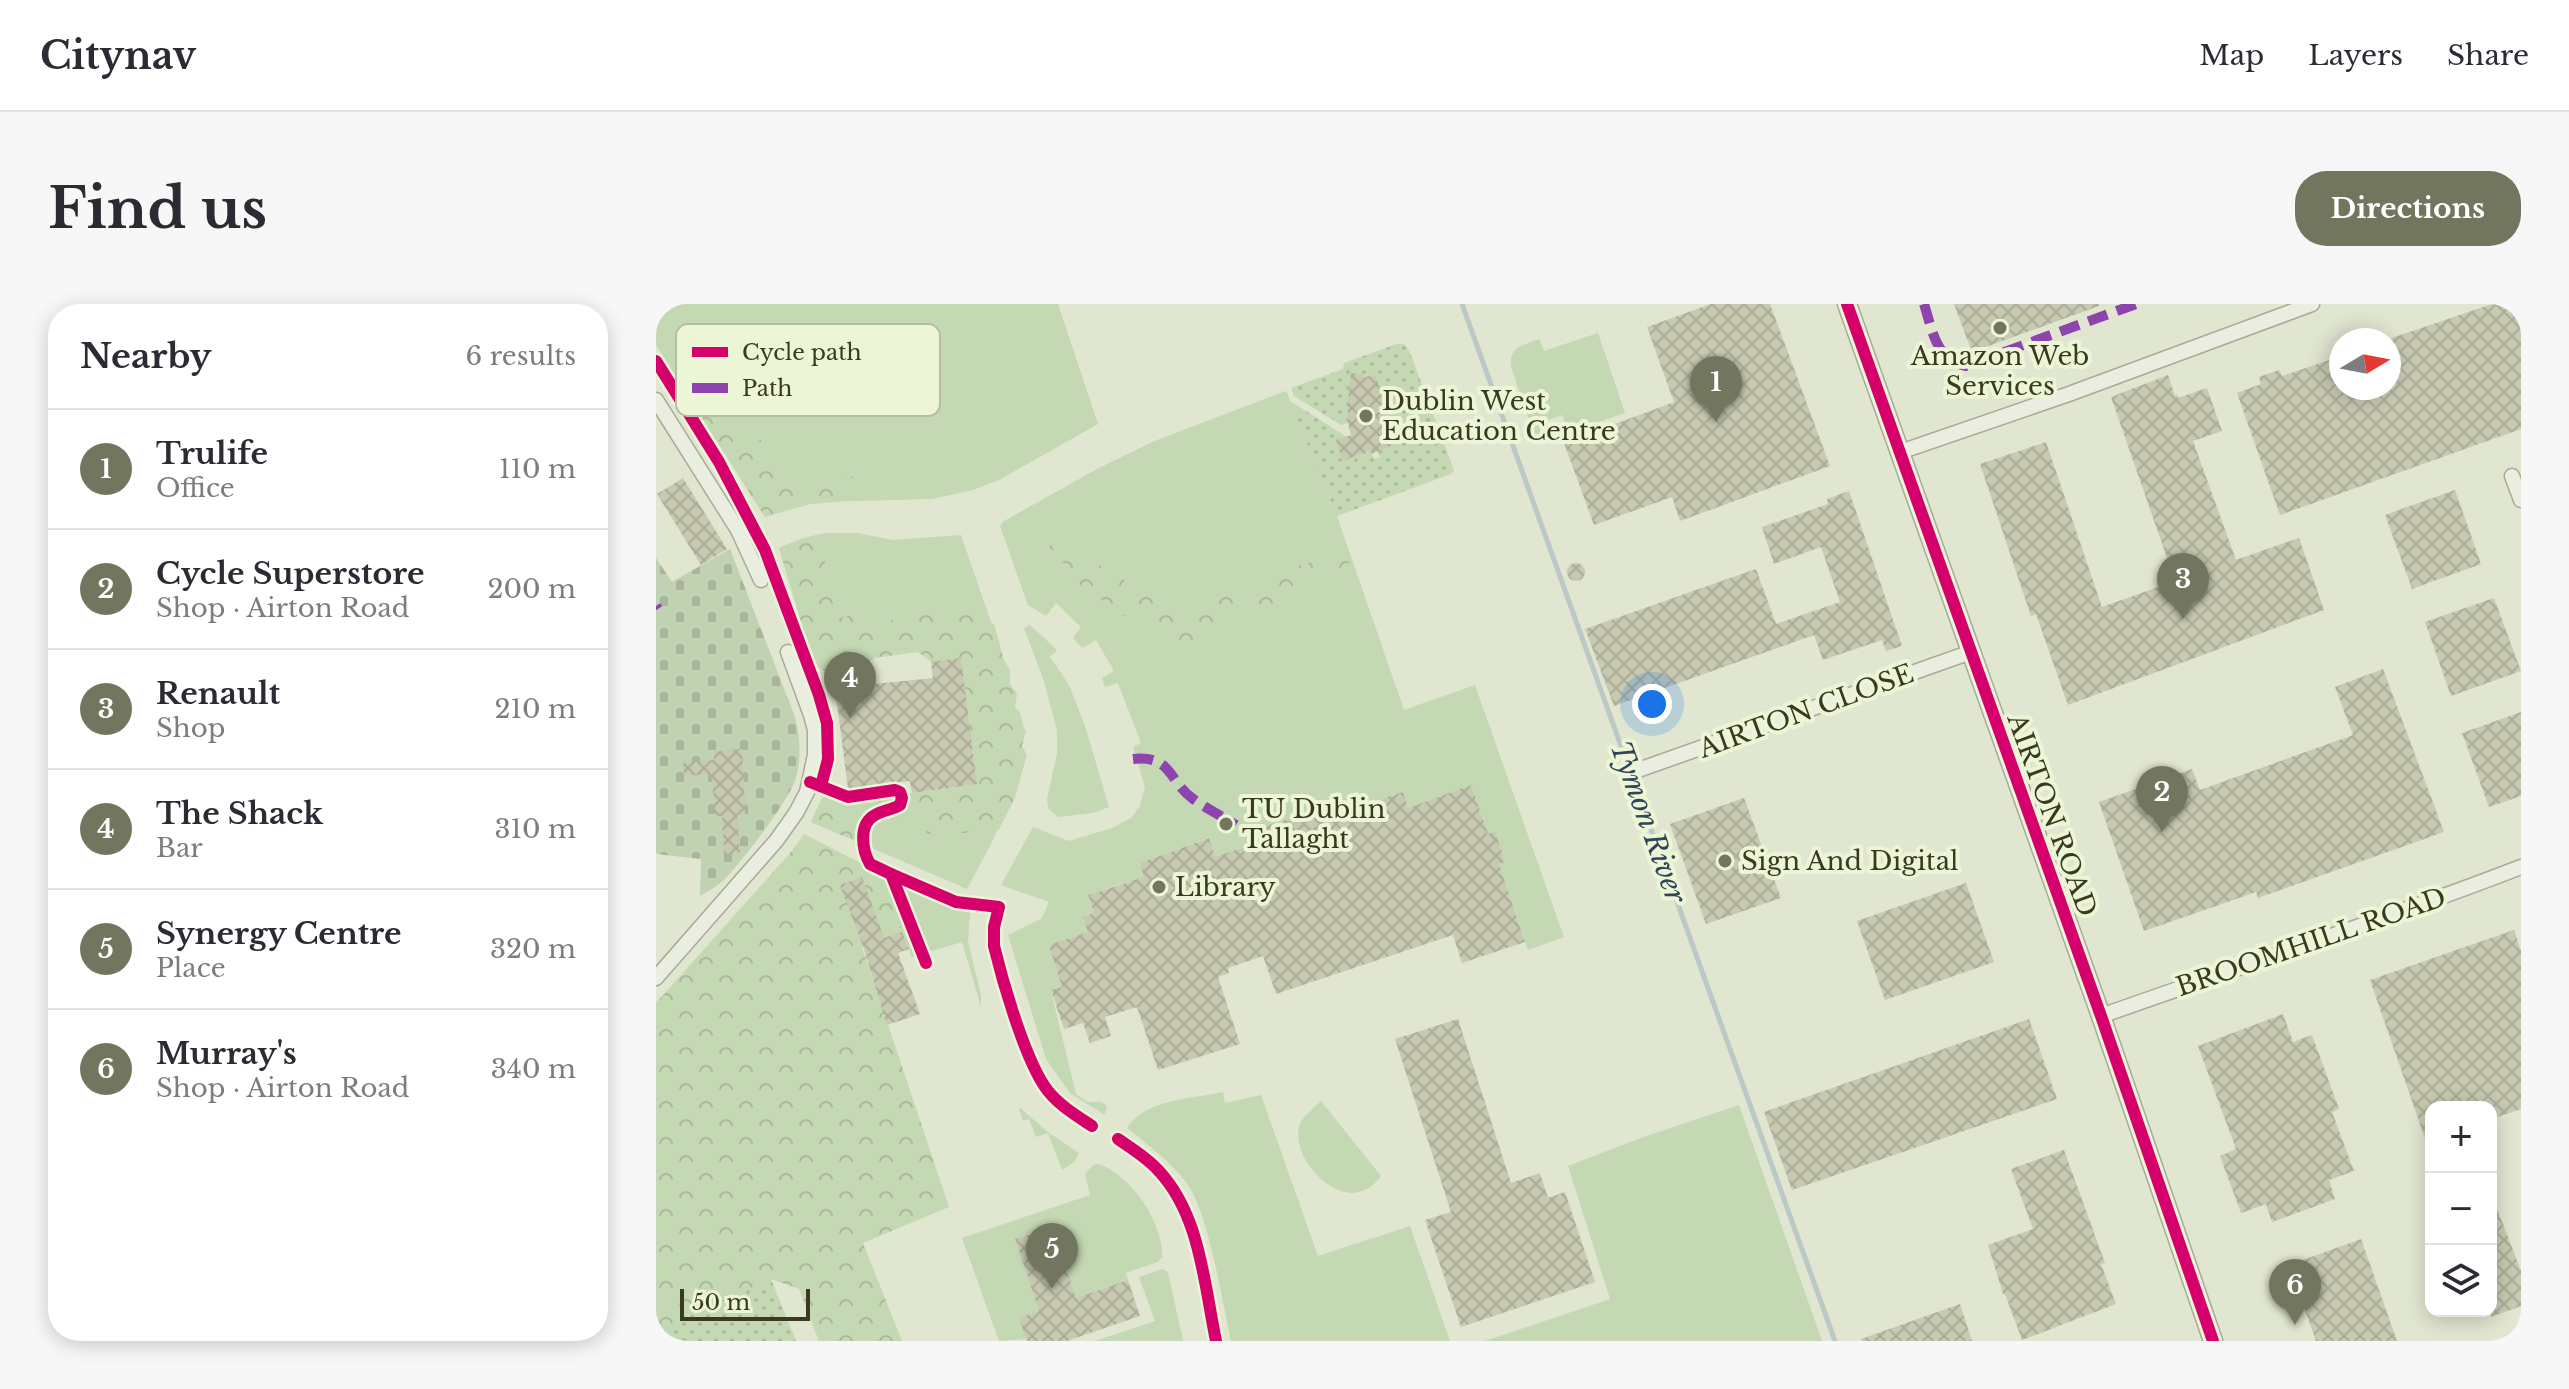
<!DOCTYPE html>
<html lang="en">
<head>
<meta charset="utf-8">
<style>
	:root { --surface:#fff; --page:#f7f7f7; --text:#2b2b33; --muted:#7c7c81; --line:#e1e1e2; --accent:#73765e }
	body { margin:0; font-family:"Libre Baskerville",serif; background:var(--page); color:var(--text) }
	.controls { position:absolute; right:24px; bottom:24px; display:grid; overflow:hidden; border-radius:16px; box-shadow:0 4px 20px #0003 }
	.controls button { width:72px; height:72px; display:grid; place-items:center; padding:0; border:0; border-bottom:2px solid var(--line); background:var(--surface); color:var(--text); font:40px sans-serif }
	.compass { position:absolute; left:1673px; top:24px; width:72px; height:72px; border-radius:50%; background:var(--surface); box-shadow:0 4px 20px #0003; rotate:80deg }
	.scale { position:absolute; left:24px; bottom:20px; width:130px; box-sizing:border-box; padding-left:8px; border:4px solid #393a20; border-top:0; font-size:22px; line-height:28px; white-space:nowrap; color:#393a20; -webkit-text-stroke:6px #edf5d7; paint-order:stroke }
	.you { position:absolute; left:996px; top:400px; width:28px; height:28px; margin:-20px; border:6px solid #fff; border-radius:50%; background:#1a73e8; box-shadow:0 0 0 12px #1a73e833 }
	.badge { display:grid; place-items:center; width:52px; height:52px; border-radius:50%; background:var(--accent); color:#fff; font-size:26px; font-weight:700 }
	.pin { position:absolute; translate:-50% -66px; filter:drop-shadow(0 2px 4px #0008) }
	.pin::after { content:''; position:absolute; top:42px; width:28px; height:24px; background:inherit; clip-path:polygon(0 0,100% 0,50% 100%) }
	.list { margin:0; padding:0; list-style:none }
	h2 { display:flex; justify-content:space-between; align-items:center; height:104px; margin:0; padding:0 32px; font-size:34px }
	h2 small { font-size:26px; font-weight:400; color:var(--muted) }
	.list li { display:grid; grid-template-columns:52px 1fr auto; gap:24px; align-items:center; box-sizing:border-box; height:120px; padding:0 32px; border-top:2px solid var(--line) }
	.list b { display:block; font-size:30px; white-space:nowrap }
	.list p { margin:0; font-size:26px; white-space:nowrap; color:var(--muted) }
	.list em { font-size:26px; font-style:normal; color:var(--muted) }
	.icon { flex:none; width:44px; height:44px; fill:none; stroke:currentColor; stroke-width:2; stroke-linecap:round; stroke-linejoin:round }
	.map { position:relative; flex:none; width:1865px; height:1037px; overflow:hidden; border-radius:32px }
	header { display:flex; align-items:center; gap:48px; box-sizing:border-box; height:112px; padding:0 40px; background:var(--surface); border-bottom:2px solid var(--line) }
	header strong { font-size:38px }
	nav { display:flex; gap:44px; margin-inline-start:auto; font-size:28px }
	.intro { display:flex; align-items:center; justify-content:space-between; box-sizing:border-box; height:192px; padding:0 48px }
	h1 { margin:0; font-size:56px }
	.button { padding:20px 36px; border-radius:32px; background:var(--accent); color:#fff; font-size:28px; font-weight:700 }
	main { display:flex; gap:48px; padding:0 48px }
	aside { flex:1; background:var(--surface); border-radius:32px; box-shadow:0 4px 20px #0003 }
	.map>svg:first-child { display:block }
	.green { fill:#c3d8b3 }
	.forest { fill:url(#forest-crowns) }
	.cemetery { fill:url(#cemetery-stones) }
	.park { fill:url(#park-dots) }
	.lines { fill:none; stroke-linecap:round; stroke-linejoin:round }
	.stream { stroke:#bac8c6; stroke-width:5 }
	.building { fill:url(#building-cross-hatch) }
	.minor-casing { stroke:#a7ab98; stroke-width:17 }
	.tertiary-casing { stroke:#a7ab98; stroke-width:21 }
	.minor { stroke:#eaeee1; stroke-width:14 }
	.tertiary { stroke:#eaeee1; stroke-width:18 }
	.quiet { stroke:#8e44ad; stroke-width:10; stroke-dasharray:20 10; stroke-linecap:butt }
	.cycleway-casing { stroke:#edf5d7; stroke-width:17 }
	.cycleway { stroke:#d6006c; stroke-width:12 }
	.poi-dot { fill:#73765e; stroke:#edf5d7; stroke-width:3 }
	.labels { text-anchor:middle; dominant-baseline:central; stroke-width:8; stroke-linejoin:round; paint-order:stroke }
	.poi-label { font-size:26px; fill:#393a20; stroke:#edf5d7; text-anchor:start }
	.street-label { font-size:26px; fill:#393a20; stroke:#edf5d7 }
	.water-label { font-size:28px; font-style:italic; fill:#304559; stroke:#edf5d7 }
	.key { fill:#edf5d7; stroke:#b7bda0; stroke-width:2 }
	.key-label { font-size:22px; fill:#393a20 }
</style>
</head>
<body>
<header>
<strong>Citynav</strong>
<nav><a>Map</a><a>Layers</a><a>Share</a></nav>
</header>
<div class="intro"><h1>Find us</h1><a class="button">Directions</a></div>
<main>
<aside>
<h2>Nearby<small>6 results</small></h2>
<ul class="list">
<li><span class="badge">1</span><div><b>Trulife</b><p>Office</p></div><em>110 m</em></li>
<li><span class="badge">2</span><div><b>Cycle Superstore</b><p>Shop · Airton Road</p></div><em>200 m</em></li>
<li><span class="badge">3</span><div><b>Renault</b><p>Shop</p></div><em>210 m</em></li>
<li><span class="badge">4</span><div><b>The Shack</b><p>Bar</p></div><em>310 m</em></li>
<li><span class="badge">5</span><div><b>Synergy Centre</b><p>Place</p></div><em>320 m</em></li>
<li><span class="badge">6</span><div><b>Murray's</b><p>Shop · Airton Road</p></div><em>340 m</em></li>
</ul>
</aside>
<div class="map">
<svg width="1865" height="1037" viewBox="0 0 1865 1037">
	<defs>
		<pattern id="forest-crowns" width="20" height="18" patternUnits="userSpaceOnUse" patternTransform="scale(2)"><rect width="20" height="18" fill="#c3d8b3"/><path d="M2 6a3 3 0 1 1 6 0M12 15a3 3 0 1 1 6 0" fill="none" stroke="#a8ba9a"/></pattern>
		<pattern id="cemetery-stones" width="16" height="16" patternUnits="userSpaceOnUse" patternTransform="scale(2)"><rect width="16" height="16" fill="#c1d2b2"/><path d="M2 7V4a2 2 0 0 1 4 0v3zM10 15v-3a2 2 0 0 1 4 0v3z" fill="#a7b599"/></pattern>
		<pattern id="park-dots" width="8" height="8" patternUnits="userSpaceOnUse" patternTransform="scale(2)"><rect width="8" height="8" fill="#c3d8b3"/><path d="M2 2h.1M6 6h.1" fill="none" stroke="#a8ba9a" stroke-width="1.8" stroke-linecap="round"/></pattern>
		<pattern id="building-cross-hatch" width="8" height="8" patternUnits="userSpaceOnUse" patternTransform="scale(2)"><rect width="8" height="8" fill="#c7c9b1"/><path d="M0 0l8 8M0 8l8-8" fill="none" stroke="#acad98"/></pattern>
	</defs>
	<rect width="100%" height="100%" fill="#e0e6d0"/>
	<g class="green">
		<path d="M0,0H402L442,120L343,176L317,186L276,195L161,198L109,213L0,41Z"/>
		<path d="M942,29L969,109L913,128L906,111L888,118L893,135L881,139L855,63C852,43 868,41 883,35L888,47Z"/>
		<path d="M630,87L681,212L748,406L819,381L908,633L872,646L843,560L849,557L839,528L832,530L815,481L752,504L747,488L710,500L706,491L592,528L595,541L559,553L552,534L484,559L494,592L473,577L432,591L438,609L427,613L432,628L393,641L406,683L395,687L420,790C424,792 428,797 433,798C441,799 445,795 451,803L449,811L414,789L390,755L352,631L386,614L393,598L345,581L377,523L413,537L456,524L475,514L484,502L489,483L477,443L485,439L462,379L449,383L446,374L458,367L440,336L426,344L417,334L425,323L400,299L390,312L372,301L344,222L348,217L443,164L496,138Z"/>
		<path d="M170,229H201L237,236L305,231L337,324L155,349L123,244L145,235Z"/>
		<path d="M374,321L401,346L394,353L413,381L429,422L453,503L437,509L402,513L392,504L391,495L401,450V427L388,377L368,324Z"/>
		<path d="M352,476L358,488L336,538L311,585L155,518L169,488L190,498Z"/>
		<path d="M222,568L314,609L312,638L325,691V703L306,638L256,653Z"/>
		<path d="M567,788L569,799L605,791L662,952L754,922L794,1037H575C566,997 553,909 530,878C513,856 492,841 471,824C489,795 536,795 567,788Z"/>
		<path d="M665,797L725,872C691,920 631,853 644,820C648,811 658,804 665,797Z"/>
		<path d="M1083,801L1166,1037H829L954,995L912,862L985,834Z"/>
		<path d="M364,804L393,829L423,849L417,859L406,866L392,829L380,833L373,815L367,817L363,805Z"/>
		<path d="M442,860C475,870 508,920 506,953L502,958L470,969L472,976L420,994L388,939L384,927L359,935L383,1007L371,1035L343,1037L306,934L434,891L429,870L437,861Z"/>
		<path d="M506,965L512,968L527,1037H439L499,1017L483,973Z"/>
	</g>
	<g class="forest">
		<path d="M48,92L56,93L61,97C65,121 90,124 106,137L107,160L123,164L128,177L149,179L159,175L170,180L188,172L198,173C206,182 206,186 199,196L145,201L109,213L33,93Z"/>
		<path d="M164,230L162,239C172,251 169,266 168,281L177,286L179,293L176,297L185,309L184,314L197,311L201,319L208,317L218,321L228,316L234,317L241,311L250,314L275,306L317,311L338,320L348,356L354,366V380L361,390L359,403C368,410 364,419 370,427L366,442L371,451L358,496L343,525C335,527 329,525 322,526C307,528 312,532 295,525L284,530H271L264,509L259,503H250L244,513L239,516L222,506C209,511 205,525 199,537L155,518L169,488L190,498L321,480L305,355L275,358L262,348L218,354L216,357L198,354L195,359L171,368L162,364L157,358L123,244L145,235Z"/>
		<path d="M397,239L420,247L430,253L435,262L442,260L447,263L454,273L466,274C481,288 482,291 504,292L519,311L533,306L538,309L542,303L561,296L563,291L575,292L580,287L587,286L590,288L610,276L624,274L632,262L649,261L673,250L677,252L688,249L692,253L693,262L687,268L677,267L672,273C655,274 658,288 633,287L620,303C607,302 595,300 586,311H579L581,316L574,322L573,327L550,331L546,329L536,344L521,349L505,336L503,331L498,333L495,329V323L489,328L482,309L467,312L448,300L442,290C418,283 425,278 412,263C405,256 397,253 392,243Z"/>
		<path d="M148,530L222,568L246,628L206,643L293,903L207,939L246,1037H163L143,985L115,975L0,1027V699L135,548Z"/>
	</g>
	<path class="cemetery" d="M74,245L139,413C144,431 145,451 141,470C136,494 88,554 70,574C63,581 53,587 44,592L45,555L0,550V254L16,278Z"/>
	<g class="park">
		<path d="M741,40H748L753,46L798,166L795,170L681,212L634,97L691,133L687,156L714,146L718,155L724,153L722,147L737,141L727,110L732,108L719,70L708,74L706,70L698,72V69L695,68L692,119L685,121L638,92L635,84L687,65L688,59Z"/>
		<path d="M115,975L140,1037H0V1027Z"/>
	</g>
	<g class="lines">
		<path class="stream" d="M806,0L1179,1037"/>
	</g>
	<g class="building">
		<path d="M1055,0H1114L1174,162L1024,217L1016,193L938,221L908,139L1018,98L991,23Z"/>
		<path d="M1298,0H1443V2L1316,48Z"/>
		<path d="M1836,0H1865V125L1624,211L1581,89L1605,80L1603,73L1623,66L1626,72L1685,52V84H1733V35Z"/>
		<path d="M695,68L702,71L706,69L708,74L719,70L732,108L727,110L737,141L716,150L714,146L687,157L680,136L695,131L692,119V99Z"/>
		<path d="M1512,71L1519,92L1521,91L1522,94L1551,84L1566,127L1537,137L1580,256L1643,234L1668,306L1412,401L1380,310L1375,312L1324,160L1390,138L1446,303L1519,277L1455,93Z"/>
		<path d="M27,174L71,245L45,261L1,190Z"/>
		<path d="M1799,186L1825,260L1756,285L1729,211Z"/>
		<path d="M1193,187L1246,342L1230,347L1226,336L1167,356L1158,331L958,402L929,325L1100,265L1120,320L1184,298L1165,243L1118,260L1106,223L1172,200L1171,195Z"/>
		<circle cx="920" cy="268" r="9"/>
		<path d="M1838,294L1865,367L1795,392L1769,318Z"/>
		<path d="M305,354L321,480L256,489L254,477L216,482L217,488L193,492L179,384L277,374L275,358Z"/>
		<path d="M1727,365L1788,528L1602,594L1600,588L1488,627L1443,498L1536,465L1544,486L1697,431L1679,383Z"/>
		<path d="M1865,408V492L1833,503L1806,429Z"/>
		<path d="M86,445L89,499V510L81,511L84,549L68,550L66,512H60L55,470L28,472L27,459L58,456L57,448Z"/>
		<path d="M815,481L832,530L839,527L849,558L843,560L869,638L806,659L797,631L620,690L607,652L572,664L573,669L562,673L584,740L502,766L481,703L449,713L455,732L434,739L427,719L408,725L395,686L406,683L393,641L432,628L427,613L438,609L432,591L488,573L484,559L553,534L559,553L595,541L591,528L707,491L710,500L747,488L752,504Z"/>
		<path d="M1088,494L1125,594L1050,620L1014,520Z"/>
		<path d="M206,573L228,634L246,628L253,645L242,649L264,710L231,721L207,642L184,581Z"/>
		<path d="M1310,579L1338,658L1229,696L1201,617Z"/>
		<path d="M1858,626L1865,647V805L1835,815V803H1775V846H1773L1714,676Z"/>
		<path d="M1627,710L1637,738L1656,731L1683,805L1676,808L1698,867L1673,876L1679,895L1616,918L1610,900L1585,909L1564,852L1580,845L1542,742Z"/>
		<path d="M802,715L855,879L884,869L892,894L909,888L939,978L805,1023L769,916L795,908L739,735Z"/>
		<path d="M1373,715L1401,795L1136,886L1108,808Z"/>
		<path d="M1408,846L1449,959L1445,960L1460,1000L1366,1036L1349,990H1347L1332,941L1377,925L1355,865Z"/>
		<path d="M1835,889L1865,967V1002L1835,1013Z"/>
		<path d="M384,927L388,939L400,935L420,994L472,976L484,1012L411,1037H371L363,1014L383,1007L359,935Z"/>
		<path d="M1705,935L1741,1037H1660L1633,961Z"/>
		<path d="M1304,1000L1316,1037H1206L1205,1035Z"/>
	</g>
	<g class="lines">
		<g class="minor-casing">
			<g id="minor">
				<path d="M0,96L82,226L105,276"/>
				<path d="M1244,148L1413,90L1656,0"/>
				<path d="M1856,172L1865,196"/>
				<path d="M985,465L1315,348"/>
				<path d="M0,674L120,537L140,509L151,488L159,451V426L155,411L132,348"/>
				<path d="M1445,712C1585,662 1726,617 1865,563"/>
			</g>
		</g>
		<g class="tertiary-casing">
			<path id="tertiary" d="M1191,0L1445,712L1557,1037"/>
		</g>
		<use href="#minor" class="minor"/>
		<use href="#tertiary" class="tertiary"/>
		<g class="quiet">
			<path d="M1268,0C1276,25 1280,57 1310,62L1480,0"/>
			<path d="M0,302L2,305"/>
			<path d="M477,455C516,451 512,476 536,494C549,504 566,512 580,521"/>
		</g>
		<g class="cycleway-casing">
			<g id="cycleway">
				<path d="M1191,0L1445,712L1557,1037"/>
				<path d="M0,57L63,158L109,246L163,391L171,419L172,455L165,482"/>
				<path d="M154,478L192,493L239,486L244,488L246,494L244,501C236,506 227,506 219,511C202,520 206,546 214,560L235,570L270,659"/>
				<path d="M235,570L300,598L343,603L338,623V642C347,679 370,759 392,787C404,802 421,812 436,822"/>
				<path d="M462,835C475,844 490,853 501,865C544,909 548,979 560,1037"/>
			</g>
		</g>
		<use href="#cycleway" class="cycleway"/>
	</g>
	<g class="poi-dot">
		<circle cx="1344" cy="24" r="8"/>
		<circle cx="710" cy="112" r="8"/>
		<circle cx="570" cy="520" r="8"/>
		<circle cx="1069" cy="557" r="8"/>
		<circle cx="503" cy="583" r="8"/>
	</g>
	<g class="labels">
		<g class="poi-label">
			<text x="1344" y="52" text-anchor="middle">Amazon Web<tspan x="1344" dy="30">Services</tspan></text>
			<text x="726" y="97">Dublin West<tspan x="726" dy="30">Education Centre</tspan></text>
			<text x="586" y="505">TU Dublin<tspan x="586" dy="30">Tallaght</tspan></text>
			<text x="1085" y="557">Sign And Digital</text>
			<text x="519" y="583">Library</text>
		</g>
		<g class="street-label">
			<text transform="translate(1150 407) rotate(-20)">AIRTON CLOSE</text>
			<text transform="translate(1396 511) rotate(70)">AIRTON ROAD</text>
			<text transform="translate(1655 638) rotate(-19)">BROOMHILL ROAD</text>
		</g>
		<g class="water-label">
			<text transform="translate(992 518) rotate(70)">Tymon River</text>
		</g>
	</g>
	<rect x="20" y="20" width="264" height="92" rx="12" class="key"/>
	<rect x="36" y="43" width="36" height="10" fill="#d6006c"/>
	<rect x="36" y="79" width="36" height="10" fill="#8e44ad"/>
	<g class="key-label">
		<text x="86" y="56">Cycle path</text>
		<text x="86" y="92">Path</text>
	</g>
</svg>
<div class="controls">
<button>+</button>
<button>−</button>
<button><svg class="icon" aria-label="layers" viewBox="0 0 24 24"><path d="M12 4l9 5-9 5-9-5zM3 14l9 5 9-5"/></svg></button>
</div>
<svg class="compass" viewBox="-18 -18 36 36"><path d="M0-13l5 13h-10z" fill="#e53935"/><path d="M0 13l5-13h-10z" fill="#7c7c81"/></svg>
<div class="scale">50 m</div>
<div class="you"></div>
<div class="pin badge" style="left:1060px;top:118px">1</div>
<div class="pin badge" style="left:1506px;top:528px">2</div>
<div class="pin badge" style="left:1527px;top:315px">3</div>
<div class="pin badge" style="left:194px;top:414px">4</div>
<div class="pin badge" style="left:396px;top:985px">5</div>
<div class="pin badge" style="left:1639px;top:1021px">6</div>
</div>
</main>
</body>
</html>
